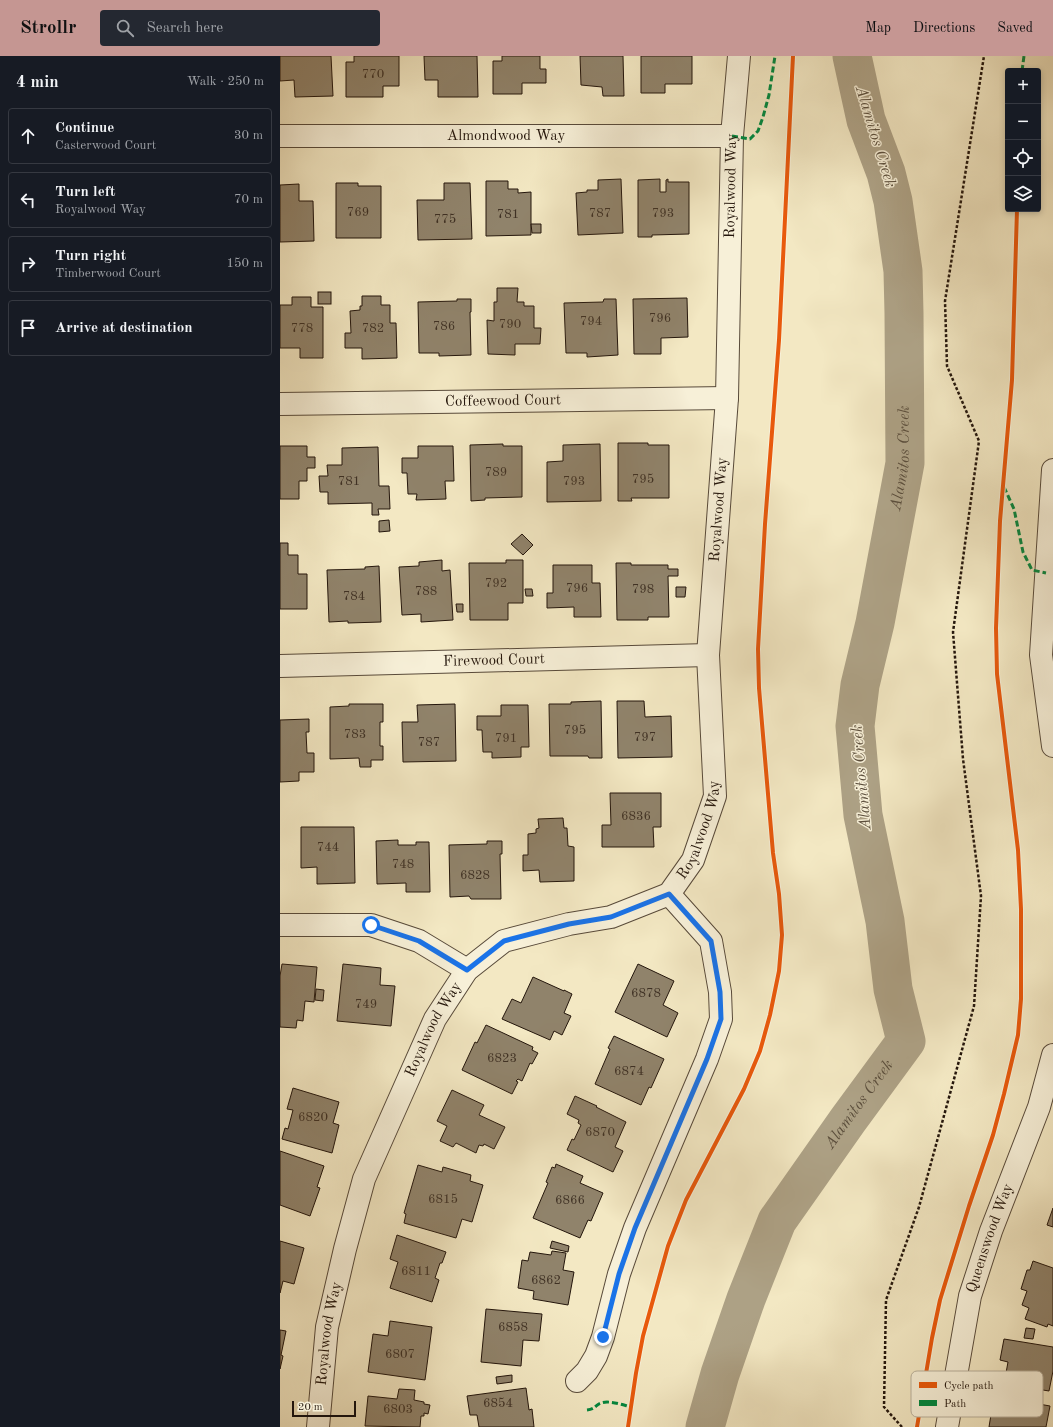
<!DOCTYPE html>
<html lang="en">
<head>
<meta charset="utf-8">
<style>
	:root { --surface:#171b24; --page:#242831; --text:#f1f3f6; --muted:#9ea1a6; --line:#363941; --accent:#c59692 }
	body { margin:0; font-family:"Old Standard TT",serif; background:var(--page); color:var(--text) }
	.controls { position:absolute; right:12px; top:12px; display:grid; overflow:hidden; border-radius:4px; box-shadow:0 2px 6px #0003 }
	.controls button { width:36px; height:36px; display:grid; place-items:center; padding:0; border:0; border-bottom:1px solid var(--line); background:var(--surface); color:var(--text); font:20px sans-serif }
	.scale { position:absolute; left:12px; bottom:10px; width:64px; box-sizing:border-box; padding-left:4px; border:2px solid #24160c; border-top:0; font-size:11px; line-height:14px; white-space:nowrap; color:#24160c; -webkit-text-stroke:3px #f7f0d8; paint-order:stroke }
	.stop { position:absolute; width:12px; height:12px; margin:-9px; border:3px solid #1a73e8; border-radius:50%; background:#fff }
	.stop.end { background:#1a73e8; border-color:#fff; box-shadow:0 1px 4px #0008 }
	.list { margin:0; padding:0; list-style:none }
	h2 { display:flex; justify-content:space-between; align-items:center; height:52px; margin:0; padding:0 16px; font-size:17px }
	h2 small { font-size:13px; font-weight:400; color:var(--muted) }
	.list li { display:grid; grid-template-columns:26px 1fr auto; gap:12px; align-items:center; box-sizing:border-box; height:56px; margin:0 8px 8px; padding:0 8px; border:1px solid var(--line); border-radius:4px }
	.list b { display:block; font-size:15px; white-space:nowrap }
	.list p { margin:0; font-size:13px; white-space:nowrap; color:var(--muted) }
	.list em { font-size:13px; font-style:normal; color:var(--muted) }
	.icon { flex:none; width:22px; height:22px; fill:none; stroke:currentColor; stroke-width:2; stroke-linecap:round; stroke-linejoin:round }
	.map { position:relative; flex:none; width:773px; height:1371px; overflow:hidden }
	header { display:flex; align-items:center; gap:24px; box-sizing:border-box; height:56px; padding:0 20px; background:var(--accent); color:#111 }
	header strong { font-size:19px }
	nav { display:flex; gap:22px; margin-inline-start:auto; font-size:14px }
	.search { width:280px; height:36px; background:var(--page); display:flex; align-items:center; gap:10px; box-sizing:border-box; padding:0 14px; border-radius:4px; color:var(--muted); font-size:15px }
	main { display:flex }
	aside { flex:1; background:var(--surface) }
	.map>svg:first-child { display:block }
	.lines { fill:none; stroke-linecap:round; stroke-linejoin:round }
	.river { stroke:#ada185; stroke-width:39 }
	.building { fill:#90836b; stroke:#24160c }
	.minor-casing { stroke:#584a3a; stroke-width:24 }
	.path { stroke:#24160c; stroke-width:2.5; stroke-dasharray:3 2; stroke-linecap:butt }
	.minor { stroke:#f7f0d8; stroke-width:22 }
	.quiet { stroke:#00873e; stroke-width:3; stroke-dasharray:6 3; stroke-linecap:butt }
	.cycleway-casing { stroke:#f7f0d8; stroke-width:6 }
	.cycleway { stroke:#e8590c; stroke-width:4 }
	.route { stroke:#1a73e8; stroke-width:5 }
	.labels { text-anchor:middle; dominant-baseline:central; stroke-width:3; stroke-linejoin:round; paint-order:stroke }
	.number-label { font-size:13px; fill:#3f3124 }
	.street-label { font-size:15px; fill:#24160c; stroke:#f7f0d8 }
	.water-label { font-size:16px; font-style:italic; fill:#5b4e3c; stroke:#f7f0d8 }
	.key { fill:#f7f0d8; stroke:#b8af9b; stroke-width:1 }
	.key-label { font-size:11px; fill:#24160c }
</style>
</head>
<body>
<header>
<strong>Strollr</strong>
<div class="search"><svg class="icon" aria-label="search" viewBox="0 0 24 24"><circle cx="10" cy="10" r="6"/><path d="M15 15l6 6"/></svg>Search here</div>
<nav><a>Map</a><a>Directions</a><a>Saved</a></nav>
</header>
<main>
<aside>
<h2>4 min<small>Walk · 250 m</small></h2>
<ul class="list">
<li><svg class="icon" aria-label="ahead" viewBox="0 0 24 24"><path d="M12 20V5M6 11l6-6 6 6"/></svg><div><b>Continue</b><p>Casterwood Court</p></div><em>30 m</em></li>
<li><svg class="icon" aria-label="left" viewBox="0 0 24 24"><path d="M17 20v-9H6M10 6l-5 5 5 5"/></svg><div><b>Turn left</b><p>Royalwood Way</p></div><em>70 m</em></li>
<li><svg class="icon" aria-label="right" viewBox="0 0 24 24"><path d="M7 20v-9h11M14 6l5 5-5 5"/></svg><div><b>Turn right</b><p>Timberwood Court</p></div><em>150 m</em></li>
<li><svg class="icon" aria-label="arrive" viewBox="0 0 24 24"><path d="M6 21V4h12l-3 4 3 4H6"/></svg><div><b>Arrive at destination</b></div></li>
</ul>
</aside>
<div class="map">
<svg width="773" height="1371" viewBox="0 0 773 1371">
	<rect width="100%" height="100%" fill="#f3e8c3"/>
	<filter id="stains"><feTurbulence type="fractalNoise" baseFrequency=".005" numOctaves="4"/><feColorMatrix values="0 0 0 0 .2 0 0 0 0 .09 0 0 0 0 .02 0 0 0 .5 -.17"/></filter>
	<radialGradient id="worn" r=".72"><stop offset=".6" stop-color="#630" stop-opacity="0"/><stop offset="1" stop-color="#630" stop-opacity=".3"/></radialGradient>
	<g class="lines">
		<path class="river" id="s1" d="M425,1371L440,1318L466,1243L497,1165L568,1064L626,985L613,933L605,865L583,759L575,670L580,629L595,567L625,407L624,257L623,215L613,145L606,117L586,64L572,0"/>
	</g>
	<g class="building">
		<path d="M0,0H51L53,40L15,41L14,24L0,25Z"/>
		<path d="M74,0H119V30H103V41H66V6H74Z"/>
		<path d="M144,0H197L198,41H158V24H145Z"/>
		<path d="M222,0H260V13H266V27H242V38H213V5H222Z"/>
		<path d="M300,0H343L344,40H323L322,31L301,29Z"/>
		<path d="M361,0H412V28H385V37H361Z"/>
		<path d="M341,123L343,177L298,179L296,137L307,136V134H318V124Z"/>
		<path d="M380,123V136H386V124L388,123V126H409V178L372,179V181H358V124Z"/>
		<path d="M206,125H228V133H238V137L251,136V179L206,180Z"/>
		<path d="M56,127H78V130H101V182H56Z"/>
		<path d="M164,127H190L192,183L138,184L137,144H164Z"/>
		<path d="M19,128V145H33L34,185L0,186V129Z"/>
		<path d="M251,168H261V177H252Z"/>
		<path d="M217,232H238L237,246H244V250H254V272H261L260,288H235V299L208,298L207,264L214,265V246H217Z"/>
		<rect x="38" y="236" width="13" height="12"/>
		<path d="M82,240H101V249H110V267H116L117,302L82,303V292H65V277H71L70,255L80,254V250H82Z"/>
		<path d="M12,241H31V251H43V302H20V292H0V249H12Z"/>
		<path d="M407,242L408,281L381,282V298H354L353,243Z"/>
		<path d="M177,243H191V256H190L191,299L159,300V297H139L138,246L177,245Z"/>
		<path d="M324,243H336L338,299L307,301V297H286L284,247L323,246Z"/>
		<path d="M338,387H368V389H389V442H351L352,445H338Z"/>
		<path d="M223,388V390H242V441L205,442V444L191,445L190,389Z"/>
		<path d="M320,388L321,445L267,446V406L283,405V389Z"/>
		<path d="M0,390H27V401H35V412H27V425H19V443H0Z"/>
		<path d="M138,390H173L174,425H165L166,443L136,444L137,438H128L127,417H122V402H138Z"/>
		<path d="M98,391L99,430H109L110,453H98L99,459H92V447L48,448V436H40L39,420H48L47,409H62V392Z"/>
		<path d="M109,464L110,475L99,476V465Z"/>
		<path d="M242,478L253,489L243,499L231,488Z"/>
		<path d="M0,487H8V499H18V518H27V553H0Z"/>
		<path d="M162,504V515L170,514L173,564L141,566V558L122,559L119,511L139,510V506Z"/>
		<path d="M226,504H243V547H228V564H190L189,507H226Z"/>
		<path d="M336,507H351V509H388V513H398V520H388L389,561H368V564H337Z"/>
		<path d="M273,509H312V527H320L321,561H294V551L267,552V537H273Z"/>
		<path d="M99,510L101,566L68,567V565L49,566L47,514L85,513V511Z"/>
		<path d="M396,531H406L405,541H396Z"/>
		<path d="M245,533H252L253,540H246Z"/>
		<path d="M176,548H183V556H177Z"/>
		<path d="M321,645L322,702H309L308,700H270L269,648H291V646Z"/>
		<path d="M337,645H364L365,661L391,660L392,701L338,702Z"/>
		<path d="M69,648H103V666H100V690H103V704H91V711H80L79,702L50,703V651L69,650Z"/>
		<path d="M175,648L176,705L123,706L122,666H138L137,649Z"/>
		<path d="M221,649H248L249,691H241V701L212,702V696H203L202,674H197V660H221Z"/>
		<path d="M29,663V676H26L27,697H34V716H19V725L0,726V664Z"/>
		<path d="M330,737H381V771H373L374,791H322V769H331Z"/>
		<path d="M283,762L284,772H287L288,790L294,791V825L260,826L259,814L243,815V799H248V778L256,777V773L259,772L258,763Z"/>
		<path d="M21,771H74L75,827L37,828V811L21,812Z"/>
		<path d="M118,784V789H136V786H149L150,836H126V827L97,828L96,785Z"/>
		<path d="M207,785H222V798H220L221,843H191L189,840L170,841L169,789L207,788Z"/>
		<path d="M2,908L37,911L34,946L25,945L23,965L17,964L16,972L0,971V920Z"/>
		<path d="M63,908L101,912L100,929L115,930L111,970L57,965Z"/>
		<path d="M358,908L394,925L383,949L398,957L387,981L335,956Z"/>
		<path d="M253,921L284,935V934L292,938L284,957L291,960L282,979L274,975L270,984L222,963L232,943L241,947Z"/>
		<path d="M36,933L44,934L43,945L35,944Z"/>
		<path d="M206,969L253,991L252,994L258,997L252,1008L250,1007L242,1025L238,1023L236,1025L238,1026L232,1038L182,1014L195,986L197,987Z"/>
		<path d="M334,980L384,1003L371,1032L369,1031L361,1049L315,1028L330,993L328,992Z"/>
		<path d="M13,1032L59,1046L53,1067L59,1069L52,1097L2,1083L5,1072L8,1073L13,1054L7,1053Z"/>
		<path d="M172,1034L204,1049L199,1059L225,1071L214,1093L204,1088L203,1090L199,1089L196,1097L176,1087L173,1091L160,1085L167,1070L157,1065Z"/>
		<path d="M295,1040L317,1050L316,1051L346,1066L335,1091L343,1095L333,1116L287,1094L292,1083L294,1084L301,1069L298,1067L299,1064L287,1058Z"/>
		<path d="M0,1095L44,1110L37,1131L40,1132L30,1160L0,1149Z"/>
		<path d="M276,1108L303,1120L300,1127L323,1137L311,1165L308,1164L300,1182L253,1162L268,1127L266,1126L272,1111L275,1112Z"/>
		<path d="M138,1109L162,1116L163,1111L191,1119L190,1125L203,1129L192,1166L182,1163L176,1182L124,1167L126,1158L124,1157Z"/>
		<path d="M773,1152V1171L767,1169Z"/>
		<path d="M117,1179L166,1196L162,1207H160L155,1222L159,1224L152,1246L110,1232L118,1206L110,1203Z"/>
		<path d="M0,1185L24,1192L14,1228L3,1225L0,1237Z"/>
		<path d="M272,1185L289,1190L288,1196L270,1192Z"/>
		<path d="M272,1195L286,1197L283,1214L294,1216L288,1249L253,1243L254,1235L238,1232L242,1204L248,1205L250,1196L271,1199Z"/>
		<path d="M753,1205L773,1212V1270L768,1268L767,1271L745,1263L749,1252L742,1249L747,1235L741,1233L747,1214H750Z"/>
		<path d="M206,1253L262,1258L259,1285L243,1284L241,1310L201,1306Z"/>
		<path d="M110,1265L152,1271L145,1324L88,1316L93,1278L108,1280Z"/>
		<path d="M746,1272L755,1273L753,1283L744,1282Z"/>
		<path d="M0,1274L6,1275L1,1299L3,1300L0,1313Z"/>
		<path d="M724,1283L773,1291V1315L769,1335L727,1328L729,1318L726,1317L728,1306L720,1304Z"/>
		<path d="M232,1319V1326L217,1328L216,1321Z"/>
		<path d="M246,1332L249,1354L252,1353L254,1371H199L197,1359H190L187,1340Z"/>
		<path d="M119,1333L135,1334L134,1344L144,1346V1348L150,1349L148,1358L144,1357V1360H141L140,1371L85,1370L88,1340L117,1343Z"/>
		<path d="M714,1340L770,1350L766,1371H709Z"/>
	</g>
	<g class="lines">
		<g class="minor-casing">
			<g id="minor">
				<path id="s2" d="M0,80H452"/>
				<path id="s3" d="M0,348L447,342"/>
				<path d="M773,414L761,599L773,690"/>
				<path id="s4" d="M0,610L428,599"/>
				<path d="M0,869H91L139,885L187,914"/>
				<path d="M297,1325L307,1315L316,1300L323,1281L339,1218L355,1172L427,1003L441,963L440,936L431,885L389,838"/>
				<path id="s5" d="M38,1371L47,1271L65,1193L84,1123L155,963L187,914L224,885L289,868L331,861L389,838L413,804L435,740L428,599L447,342L452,80L459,0"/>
				<path id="s6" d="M667,1371L690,1240L711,1175L759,1051L773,999"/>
			</g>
		</g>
		<path class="path" d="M622,1371L604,1351L606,1244L639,1151L694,950L701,840L683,703L673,576L699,385L667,310L665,245L704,0"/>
		<use href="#minor" class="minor"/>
		<g class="quiet">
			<path d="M742,15L744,0"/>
			<path d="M452,80L470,83L478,75L483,61L489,39L495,0"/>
			<path d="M724,431L734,453L743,496L752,514L766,517"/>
			<path d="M307,1354C316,1353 315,1349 321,1347C329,1344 343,1349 351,1351"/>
		</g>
		<g class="cycleway-casing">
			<g id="cycleway">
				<path d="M348,1371L356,1317L363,1280L388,1190L406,1144L464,1033L480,995L490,959L499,915L502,879L499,838L493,797L479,632L478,593L485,468L499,284L513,0"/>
				<path d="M637,1371L652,1282L660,1244L689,1150L713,1079L724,1038L738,979L741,943V853L738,794L717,618L716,572L720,465L732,324L737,153"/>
			</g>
		</g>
		<use href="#cycleway" class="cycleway"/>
	</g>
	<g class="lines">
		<path class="route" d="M91,869L139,885L187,914L224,885L289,868L331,861L389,838L431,885L440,936L441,963L427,1003L355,1172L339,1218L323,1281"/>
	</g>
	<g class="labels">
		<g class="number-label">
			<text x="93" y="18">770</text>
			<text x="78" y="156">769</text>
			<text x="320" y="157">787</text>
			<text x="383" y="157">793</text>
			<text x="228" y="158">781</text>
			<text x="165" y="163">775</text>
			<text x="380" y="262">796</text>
			<text x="311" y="265">794</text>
			<text x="230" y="268">790</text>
			<text x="164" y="270">786</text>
			<text x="22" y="272">778</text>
			<text x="93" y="272">782</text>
			<text x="216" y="416">789</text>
			<text x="363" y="423">795</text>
			<text x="69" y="425">781</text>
			<text x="294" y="425">793</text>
			<text x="216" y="527">792</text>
			<text x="297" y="532">796</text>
			<text x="363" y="533">798</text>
			<text x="146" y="535">788</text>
			<text x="74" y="540">784</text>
			<text x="295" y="674">795</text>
			<text x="75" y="678">783</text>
			<text x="365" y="681">797</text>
			<text x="226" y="682">791</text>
			<text x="149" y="686">787</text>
			<text x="356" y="760">6836</text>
			<text x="48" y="791">744</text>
			<text x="123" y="808">748</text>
			<text x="195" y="819">6828</text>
			<text x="366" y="937">6878</text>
			<text x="86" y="948">749</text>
			<text x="222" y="1002">6823</text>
			<text x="349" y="1015">6874</text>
			<text x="33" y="1061">6820</text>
			<text x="320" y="1076">6870</text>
			<text x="163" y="1143">6815</text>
			<text x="290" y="1144">6866</text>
			<text x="136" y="1215">6811</text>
			<text x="266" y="1224">6862</text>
			<text x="233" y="1271">6858</text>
			<text x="120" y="1298">6807</text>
			<text x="218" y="1347">6854</text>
			<text x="118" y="1353">6803</text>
		</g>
		<g class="street-label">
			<text stroke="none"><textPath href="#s2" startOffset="226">Almondwood Way</textPath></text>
			<text stroke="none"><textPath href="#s5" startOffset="1426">Royalwood Way</textPath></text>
			<text stroke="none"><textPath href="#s3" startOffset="223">Coffeewood Court</textPath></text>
			<text stroke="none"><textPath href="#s5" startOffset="1102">Royalwood Way</textPath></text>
			<text stroke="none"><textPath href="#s4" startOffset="214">Firewood Court</textPath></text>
			<text stroke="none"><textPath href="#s5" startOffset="778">Royalwood Way</textPath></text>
			<text stroke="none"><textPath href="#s5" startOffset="418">Royalwood Way</textPath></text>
			<text stroke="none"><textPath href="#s6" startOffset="194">Queenswood Way</textPath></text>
			<text stroke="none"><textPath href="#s5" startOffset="94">Royalwood Way</textPath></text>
		</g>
		<g class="water-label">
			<text transform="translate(595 81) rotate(73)">Alamitos Creek</text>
			<text stroke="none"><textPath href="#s1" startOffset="1032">Alamitos Creek</textPath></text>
			<text transform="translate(582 721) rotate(-95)">Alamitos Creek</text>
			<text stroke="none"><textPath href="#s1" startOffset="361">Alamitos Creek</textPath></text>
		</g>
	</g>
	<rect x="631" y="1315" width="132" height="46" rx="6" class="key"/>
	<rect x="639" y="1326" width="18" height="6" fill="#e8590c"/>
	<rect x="639" y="1344" width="18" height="6" fill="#00873e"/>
	<g class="key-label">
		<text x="664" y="1333">Cycle path</text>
		<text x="664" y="1351">Path</text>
	</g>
	<rect width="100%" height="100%" filter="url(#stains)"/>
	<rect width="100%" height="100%" fill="url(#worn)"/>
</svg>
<div class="controls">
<button>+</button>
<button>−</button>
<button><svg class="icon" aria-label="locate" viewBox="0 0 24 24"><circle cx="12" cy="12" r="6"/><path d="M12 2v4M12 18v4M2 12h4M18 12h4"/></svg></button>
<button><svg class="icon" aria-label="layers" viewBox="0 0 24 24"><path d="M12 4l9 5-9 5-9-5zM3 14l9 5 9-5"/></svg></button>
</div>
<div class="scale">20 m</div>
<div class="stop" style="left:91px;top:869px"></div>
<div class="stop end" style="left:323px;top:1281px"></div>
</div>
</main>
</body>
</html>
